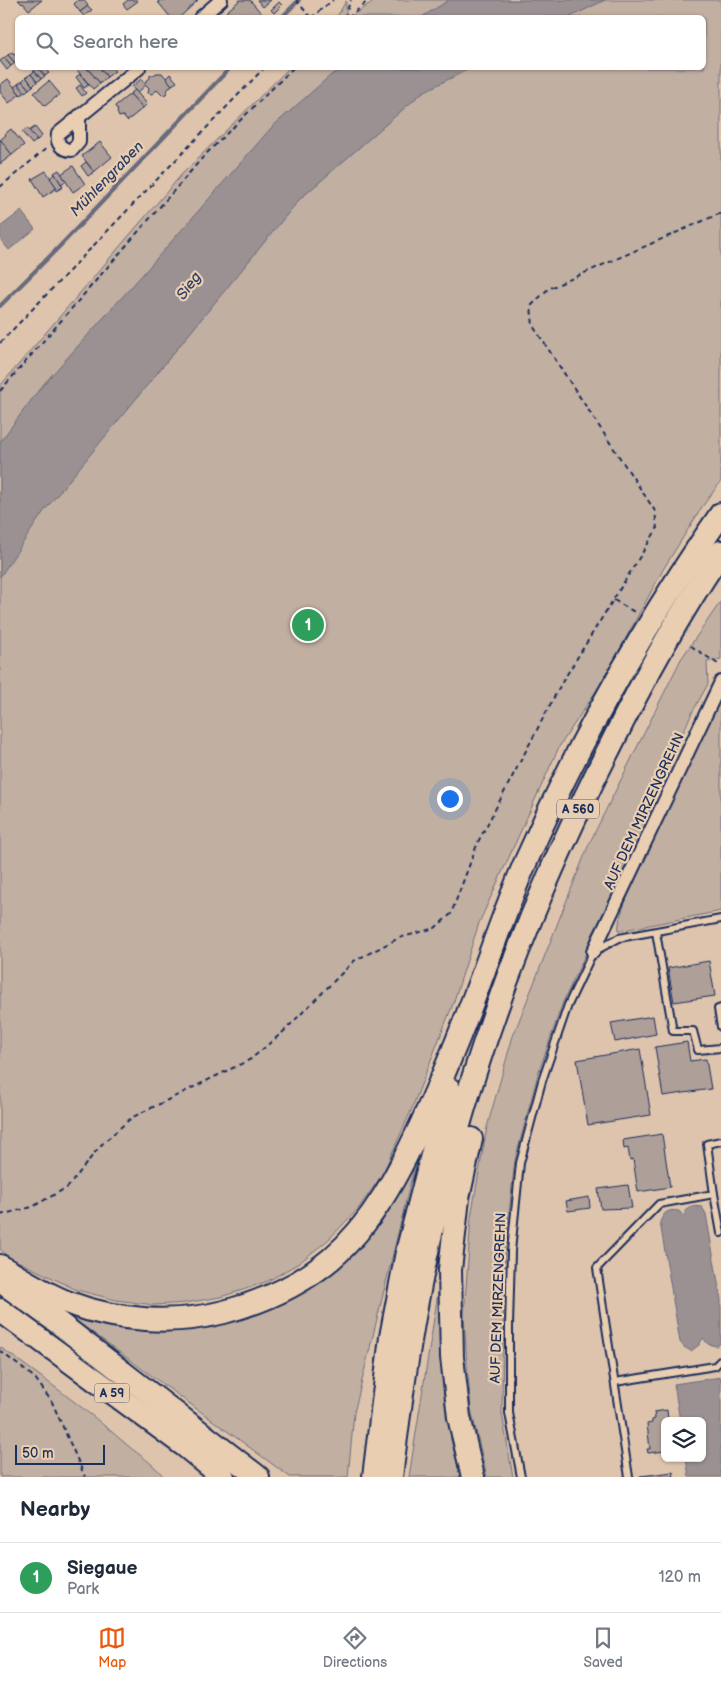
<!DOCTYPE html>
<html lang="en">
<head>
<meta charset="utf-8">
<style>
	:root { --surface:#fff; --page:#f2f2f3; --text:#1f2937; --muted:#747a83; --line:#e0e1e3; --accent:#ea580c }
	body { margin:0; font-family:"Balsamiq Sans",sans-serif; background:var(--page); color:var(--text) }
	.controls { position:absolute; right:15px; bottom:15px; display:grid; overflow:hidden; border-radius:8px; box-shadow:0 1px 4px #0004 }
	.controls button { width:45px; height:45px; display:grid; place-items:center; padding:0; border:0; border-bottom:1px solid var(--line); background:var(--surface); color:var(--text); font:25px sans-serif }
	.scale { position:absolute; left:15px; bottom:12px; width:90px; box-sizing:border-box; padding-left:5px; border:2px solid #1b2f5e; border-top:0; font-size:14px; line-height:18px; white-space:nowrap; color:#1b2f5e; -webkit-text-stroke:4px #eaceb1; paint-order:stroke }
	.you { position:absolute; left:449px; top:798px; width:18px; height:18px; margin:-12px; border:4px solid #fff; border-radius:50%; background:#1a73e8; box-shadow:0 0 0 8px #1a73e833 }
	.badge { display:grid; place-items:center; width:32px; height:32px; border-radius:50%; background:var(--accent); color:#fff; font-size:16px; font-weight:700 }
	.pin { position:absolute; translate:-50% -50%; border:2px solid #fff; box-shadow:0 1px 5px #0006 }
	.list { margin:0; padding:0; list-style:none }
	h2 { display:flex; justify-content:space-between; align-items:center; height:65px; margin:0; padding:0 20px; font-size:21px }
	h2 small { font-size:16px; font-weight:400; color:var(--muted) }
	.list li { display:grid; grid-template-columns:32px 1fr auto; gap:15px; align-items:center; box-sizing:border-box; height:70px; padding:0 20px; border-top:1px solid var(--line) }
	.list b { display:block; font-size:19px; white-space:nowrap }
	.list p { margin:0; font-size:16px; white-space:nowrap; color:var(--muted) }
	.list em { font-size:16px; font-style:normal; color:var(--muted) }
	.icon { flex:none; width:28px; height:28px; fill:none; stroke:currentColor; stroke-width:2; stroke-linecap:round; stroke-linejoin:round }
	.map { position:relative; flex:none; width:721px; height:1477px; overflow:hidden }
	.search { position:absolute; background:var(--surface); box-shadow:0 1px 4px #0004; left:15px; right:15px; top:15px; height:55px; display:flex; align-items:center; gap:12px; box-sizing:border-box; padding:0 18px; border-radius:8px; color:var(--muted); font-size:19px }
	.sheet { height:135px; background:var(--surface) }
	nav { display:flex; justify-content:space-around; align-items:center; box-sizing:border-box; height:70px; border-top:1px solid var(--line); background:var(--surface); font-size:14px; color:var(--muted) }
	nav a { display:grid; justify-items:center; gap:2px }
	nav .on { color:var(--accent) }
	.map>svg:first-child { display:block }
	.green { fill:#c1afa1; stroke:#6e6f80 }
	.water { fill:#9b9192; stroke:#686a7d }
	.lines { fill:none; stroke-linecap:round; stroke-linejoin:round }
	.stream { stroke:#686a7d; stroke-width:4 }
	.building { fill:#ae9f98; stroke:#1b2f5e }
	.service-casing { stroke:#1b2f5e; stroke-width:10 }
	.minor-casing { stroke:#1b2f5e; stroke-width:16 }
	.motorway-casing { stroke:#1b2f5e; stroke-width:26 }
	.path { stroke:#1b2f5e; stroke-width:2; stroke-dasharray:5 4; stroke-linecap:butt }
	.service { stroke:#eaceb1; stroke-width:6 }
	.minor { stroke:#eaceb1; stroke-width:12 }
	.motorway { stroke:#eaceb1; stroke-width:22 }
	.labels { text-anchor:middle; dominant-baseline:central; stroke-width:4.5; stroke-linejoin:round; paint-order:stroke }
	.shield { fill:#eaceb1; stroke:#595f77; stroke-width:1 }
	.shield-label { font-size:12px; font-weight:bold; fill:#1b2f5e }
	.street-label { font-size:14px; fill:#1b2f5e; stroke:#eaceb1 }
	.water-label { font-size:15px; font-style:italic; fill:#2e3e66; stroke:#eaceb1 }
</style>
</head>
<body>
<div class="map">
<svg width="721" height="1477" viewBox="0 0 721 1477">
	<rect width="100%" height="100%" fill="#dec4ac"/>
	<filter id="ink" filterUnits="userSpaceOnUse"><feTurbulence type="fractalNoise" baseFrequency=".02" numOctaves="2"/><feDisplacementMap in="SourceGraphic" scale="10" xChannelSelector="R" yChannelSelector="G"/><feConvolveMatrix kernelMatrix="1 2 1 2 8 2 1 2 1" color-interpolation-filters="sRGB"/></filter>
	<g filter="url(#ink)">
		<g class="green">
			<path d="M375,0H721V481L702,507L664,568L602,682L559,747L479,923L453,1004L410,1113L382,1175L358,1209L328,1240L299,1263L268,1281L243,1290L220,1297L186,1303L154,1305L116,1300L77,1290L7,1256L0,1249V386L182,174L289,68H704V18L337,17L346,1V13L350,17Z"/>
			<path d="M721,601V659L707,662L708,684L693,711L674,751L656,793L638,844L618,886L592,935L587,951L563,1002L538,1074L515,1160L505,1248L503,1326L502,1414L513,1477H487L471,1409L467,1364L464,1317L471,1217L487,1127L513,1036L589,844L681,659Z"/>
			<path d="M721,696V911L619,931C616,917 635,881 641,867C667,809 693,753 721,696Z"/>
			<path d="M414,1168L354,1413L348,1477H290L63,1311L139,1329L184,1330L217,1324L340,1264L382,1222Z"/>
			<path d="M438,1293L451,1440L461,1477H409Z"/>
			<path d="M0,1347C43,1378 86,1409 126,1444C140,1456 152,1462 164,1477H0Z"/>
		</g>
		<g class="water">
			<path d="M449,0H605L570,17H422Z"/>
			<path d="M343,68H471L423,92L299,200L44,511L0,577V442L41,387L143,274L272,127L331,75Z"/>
			<path d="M21,211L35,229L9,250L0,239V227Z"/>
			<path d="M692,1206L702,1207L706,1214L721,1300V1343L716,1346L708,1344L703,1338L699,1345L691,1351L684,1347L680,1342L660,1222C664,1212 668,1209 679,1211L684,1217L686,1210Z"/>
			<path d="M721,1377V1477H689L686,1458H702V1421H680L674,1384Z"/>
		</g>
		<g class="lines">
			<g class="stream">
				<path d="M281,18L299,0"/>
				<path d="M0,306L58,248L230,68"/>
			</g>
		</g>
		<g class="building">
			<path d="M18,0H42L29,10L23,3L22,4Z"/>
			<path d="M78,0H84L88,6L80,12L74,4Z"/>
			<path d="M128,0H137L138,1L127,9L123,4Z"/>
			<path d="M160,0H198L179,18H171L158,2Z"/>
			<path d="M240,0H250L262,14L257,18H231L226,12Z"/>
			<path d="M257,0H271L263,7Z"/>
			<path d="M279,2L282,5L274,13L271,10Z"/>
			<path d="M88,6L92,10L84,16L80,12Z"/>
			<path d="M12,52L18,58V61L15,63L8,55Z"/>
			<path d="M8,55L15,63L11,66L4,58Z"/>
			<path d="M4,58L11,66L7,70L0,61Z"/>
			<path d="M38,68L45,76L41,79L34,71Z"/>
			<path d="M38,68H44L49,73L45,76Z"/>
			<path d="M80,68H87L100,83L93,89L77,70Z"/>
			<path d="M87,68H100L107,77L100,83Z"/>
			<path d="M100,68H112L115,71L107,77Z"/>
			<path d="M34,71L41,79L37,82L31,74Z"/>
			<path d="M156,73H162L172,85L168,89L166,94L162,95L157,90L152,94L148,93L149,88L144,83L150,78V75H154Z"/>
			<path d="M31,74L37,82L33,86L26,77Z"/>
			<path d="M80,74L89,85L84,88L76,77Z"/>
			<path d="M170,74L177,82L172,85L166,78Z"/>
			<path d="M26,77L33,86L29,89L22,81Z"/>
			<path d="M8,79L20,94L9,103L0,92V85Z"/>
			<path d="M141,79L146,85L137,93L132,87Z"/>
			<path d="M22,81L29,89L25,92L18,84Z"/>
			<path d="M49,81L60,94L45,106L34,93Z"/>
			<path d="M18,84L25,92L21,95L14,87Z"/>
			<path d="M80,85L86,93L82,96L76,88Z"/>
			<path d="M135,90L147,104L143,108L130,94Z"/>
			<path d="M130,94L143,108L127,121L123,116L119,117L117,112L118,111L115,106Z"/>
			<path d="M35,127L42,136L37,140L29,131Z"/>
			<path d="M27,128L37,140L32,144L22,132Z"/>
			<path d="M11,129L24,145L12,155L0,140L6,135L5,134Z"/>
			<path d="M1,140L12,155L0,164V141Z"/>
			<path d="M100,142L112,157L94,172L82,156Z"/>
			<path d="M86,162L94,172L88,176L81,166Z"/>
			<path d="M73,166L85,184L73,192L61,174Z"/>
			<path d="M59,170L66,181L61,184L54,173Z"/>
			<path d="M46,171L57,188L43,197L32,179Z"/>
			<path d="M55,174L63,187L56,191L55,189L57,188L50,178Z"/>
			<path d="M709,961L715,996L674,1002L668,968Z"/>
			<path d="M653,1016L656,1034L615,1042L611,1023Z"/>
			<path d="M687,1042L690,1061L706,1059L711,1089L663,1096L655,1047Z"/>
			<path d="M640,1049L651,1115L588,1125L577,1060Z"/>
			<path d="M662,1134L670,1187L638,1192L633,1159L630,1160L628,1148L624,1149L623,1140Z"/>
			<path d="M628,1185L632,1208L601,1209L598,1189Z"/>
			<path d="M589,1197L590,1208L568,1211L566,1201Z"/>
			<path d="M667,1410L668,1421H665V1451L648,1453L647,1449H650L647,1424L652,1423V1420L655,1419L654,1412Z"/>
			<path d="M673,1472L674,1477H640V1476Z"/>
		</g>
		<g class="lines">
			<g class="service-casing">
				<g id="service">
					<path d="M656,932L673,1031H693L698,1050L721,1048"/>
					<path d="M721,1008L718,1009L721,1027"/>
					<path d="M714,1194L707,1144L721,1141"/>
					<path d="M615,1382L715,1366L721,1360"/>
					<path d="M521,1477L509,1413V1326L511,1251L520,1163L542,1081L568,1005L593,952L619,938L721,919"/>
					<path d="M629,1477L597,1268L659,1204L714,1194L721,1233"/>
				</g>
			</g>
			<g class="minor-casing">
				<g id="minor">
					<path d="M200,18L221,0"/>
					<path d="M79,116V142L72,150C62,150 56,144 58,134L139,68"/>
					<path d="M593,952L721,682"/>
				</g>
			</g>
			<g class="motorway-casing">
				<g id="motorway">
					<path d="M471,1139L458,1198L450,1270L452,1357L459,1417L473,1477"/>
					<path d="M0,1266C22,1279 45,1294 69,1303C117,1321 174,1325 224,1312C262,1302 300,1285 331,1259C373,1223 398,1174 421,1125C439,1086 455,1047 470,1008C489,959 505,909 526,861C580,739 645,623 721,514"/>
					<path d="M2,1282L60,1324L258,1477"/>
					<path d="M0,1310L185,1446L223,1477"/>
					<path d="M374,1477L391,1337L407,1252L449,1089"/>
					<path d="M391,1477C399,1411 408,1345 421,1280C458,1095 524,915 610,747C643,680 679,614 721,552"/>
				</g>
			</g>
			<g class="path">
				<path d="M296,0L311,18"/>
				<path d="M311,18L333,0"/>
				<path d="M344,18L351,0"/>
				<path d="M348,18L369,0"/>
				<path d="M0,187L48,147"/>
				<path d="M0,343L264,68"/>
				<path d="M0,391L204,156L293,68"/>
				<path d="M614,600L636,613"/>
				<path d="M691,646L721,666"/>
				<path d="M0,1215L32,1207L68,1187L100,1146L131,1118L251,1059L283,1032L354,961L399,938L435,928L451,914L478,842L561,684L657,529L655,511L533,326L531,306L548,289L721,213"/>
				<path d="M0,1351L35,1378L52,1402L85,1477"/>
			</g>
			<use href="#service" class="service"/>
			<use href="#minor" class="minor"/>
			<use href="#motorway" class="motorway"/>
		</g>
	</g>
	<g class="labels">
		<g class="shield">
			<rect x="557" y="799.5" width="42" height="19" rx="4"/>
			<rect x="94.5" y="1383.5" width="35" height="19" rx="4"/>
		</g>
		<g class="shield-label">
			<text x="578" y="809">A 560</text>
			<text x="112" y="1393">A 59</text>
		</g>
		<g class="street-label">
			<text transform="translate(644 811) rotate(-65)">AUF DEM MIRZENGREHN</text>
			<text transform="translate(498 1298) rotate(-88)">AUF DEM MIRZENGREHN</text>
		</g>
		<g class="water-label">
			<text transform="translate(107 179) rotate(-46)">Mühlengraben</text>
			<text transform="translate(189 286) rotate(-53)">Sieg</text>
		</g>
	</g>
</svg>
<div class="controls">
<button><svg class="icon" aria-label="layers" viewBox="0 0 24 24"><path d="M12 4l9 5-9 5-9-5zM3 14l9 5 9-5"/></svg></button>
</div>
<div class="scale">50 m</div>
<div class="you"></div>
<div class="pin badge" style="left:308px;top:625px;background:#2e9e5b">1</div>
<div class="search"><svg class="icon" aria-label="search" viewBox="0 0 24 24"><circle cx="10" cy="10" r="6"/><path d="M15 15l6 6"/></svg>Search here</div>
</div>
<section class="sheet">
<h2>Nearby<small></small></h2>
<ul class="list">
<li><span class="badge" style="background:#2e9e5b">1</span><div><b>Siegaue</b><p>Park</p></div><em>120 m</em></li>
</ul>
</section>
<nav>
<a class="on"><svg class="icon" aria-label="map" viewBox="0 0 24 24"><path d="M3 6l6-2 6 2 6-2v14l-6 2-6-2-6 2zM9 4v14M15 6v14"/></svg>Map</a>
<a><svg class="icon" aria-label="directions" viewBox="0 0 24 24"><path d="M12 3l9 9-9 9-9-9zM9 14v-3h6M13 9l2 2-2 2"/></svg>Directions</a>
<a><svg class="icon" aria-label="saved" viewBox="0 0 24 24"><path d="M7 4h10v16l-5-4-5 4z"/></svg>Saved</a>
</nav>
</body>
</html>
